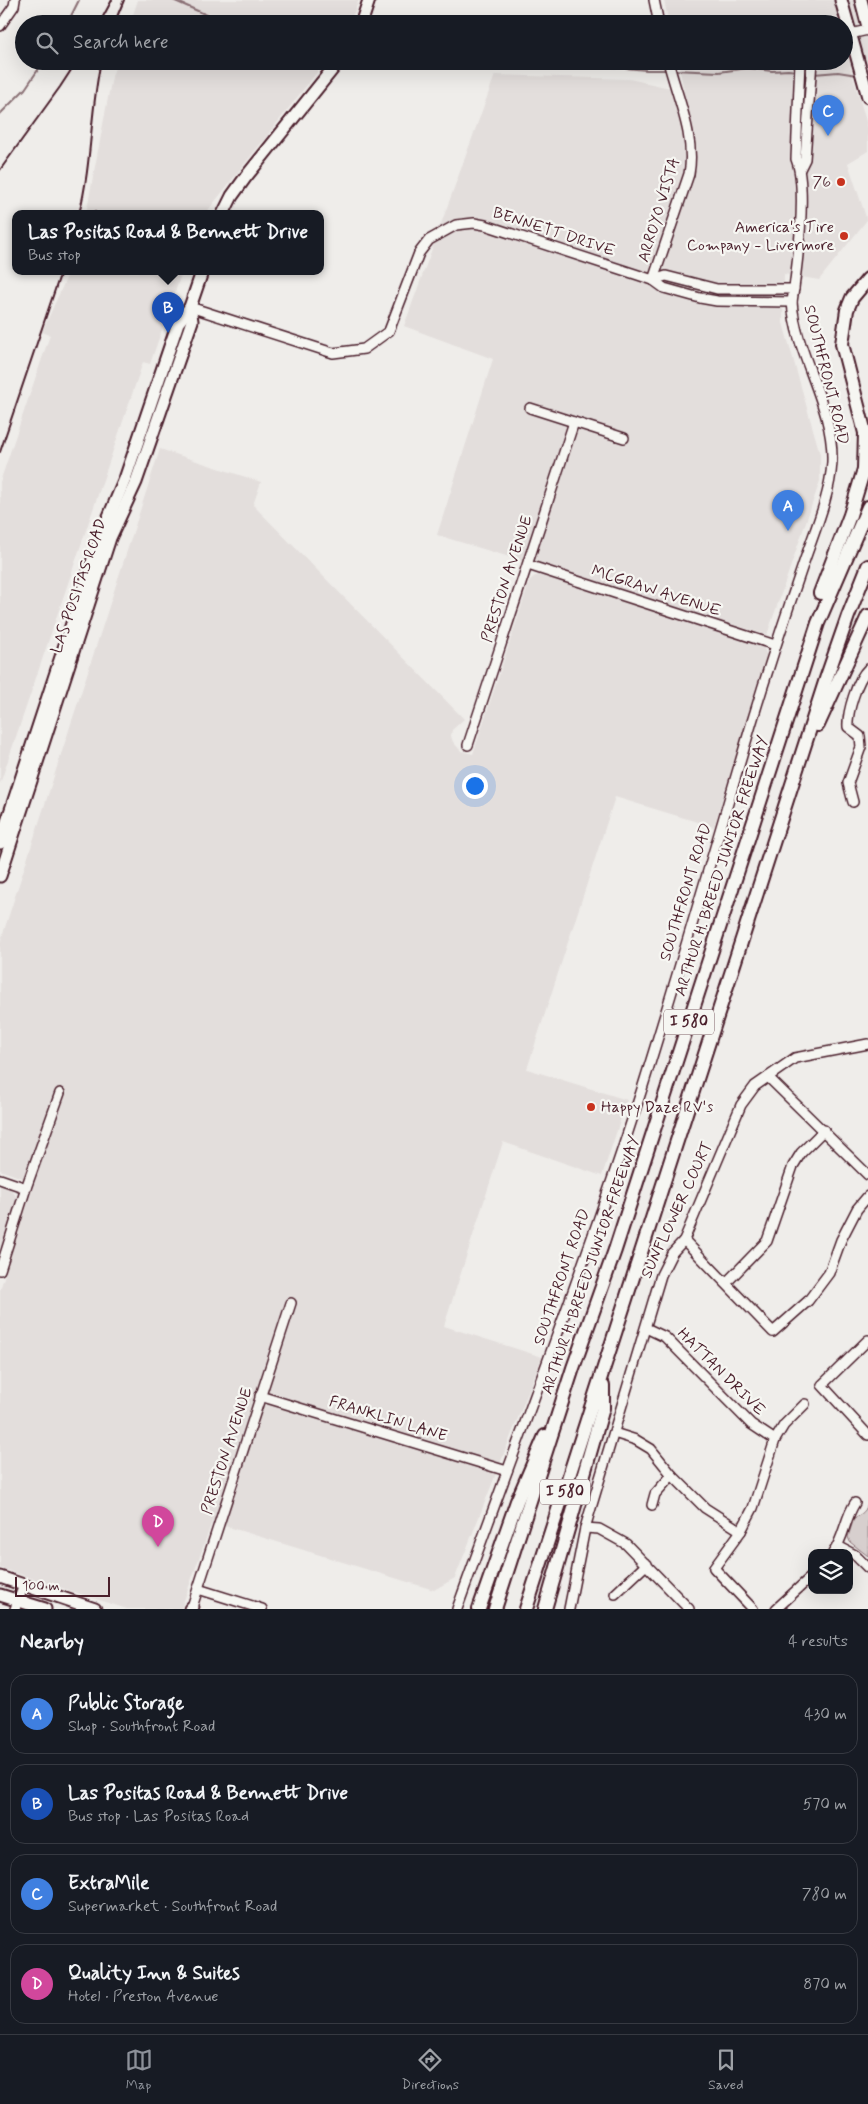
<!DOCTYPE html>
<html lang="en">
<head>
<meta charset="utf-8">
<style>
	:root { --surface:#171b24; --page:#242831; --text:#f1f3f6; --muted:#9ea1a6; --line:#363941; --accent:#8c9099 }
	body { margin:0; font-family:Mynerve,sans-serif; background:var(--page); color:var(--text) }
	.controls { position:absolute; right:15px; bottom:15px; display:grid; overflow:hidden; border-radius:10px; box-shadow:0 5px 20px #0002 }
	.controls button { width:45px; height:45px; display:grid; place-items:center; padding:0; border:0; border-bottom:1px solid var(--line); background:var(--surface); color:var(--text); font:25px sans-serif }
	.scale { position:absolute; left:15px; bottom:12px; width:95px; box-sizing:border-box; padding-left:5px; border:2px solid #4a1f2b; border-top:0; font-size:14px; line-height:18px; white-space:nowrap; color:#4a1f2b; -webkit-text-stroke:4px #f6f6f2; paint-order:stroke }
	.you { position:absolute; left:474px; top:785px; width:18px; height:18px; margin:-12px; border:4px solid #fff; border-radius:50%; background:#1a73e8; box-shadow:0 0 0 8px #1a73e833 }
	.badge { display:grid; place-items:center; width:32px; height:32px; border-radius:50%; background:var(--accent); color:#fff; font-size:16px; font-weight:700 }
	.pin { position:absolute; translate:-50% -41px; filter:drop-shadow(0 1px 2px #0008) }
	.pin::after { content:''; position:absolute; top:26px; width:18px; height:15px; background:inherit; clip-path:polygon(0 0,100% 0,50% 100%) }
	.popup { position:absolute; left:12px; top:210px; width:312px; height:65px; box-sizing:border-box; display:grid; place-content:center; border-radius:10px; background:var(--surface); filter:drop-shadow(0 1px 4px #0005); font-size:16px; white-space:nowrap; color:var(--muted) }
	.popup b { font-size:19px; color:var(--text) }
	.popup::after { content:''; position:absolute; left:50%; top:100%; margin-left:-10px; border:10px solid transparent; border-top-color:var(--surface) }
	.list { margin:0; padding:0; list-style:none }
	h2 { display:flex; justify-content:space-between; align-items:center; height:65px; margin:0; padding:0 20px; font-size:21px }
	h2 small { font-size:16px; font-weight:400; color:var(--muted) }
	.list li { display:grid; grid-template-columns:32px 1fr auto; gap:15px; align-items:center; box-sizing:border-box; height:80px; margin:0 10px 10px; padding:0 10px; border:1px solid var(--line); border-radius:15px }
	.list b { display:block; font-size:19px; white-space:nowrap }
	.list p { margin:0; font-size:16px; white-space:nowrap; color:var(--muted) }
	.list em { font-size:16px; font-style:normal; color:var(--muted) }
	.icon { flex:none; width:28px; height:28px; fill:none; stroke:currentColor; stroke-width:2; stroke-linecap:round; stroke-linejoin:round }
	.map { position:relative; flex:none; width:868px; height:1609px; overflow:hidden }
	.search { position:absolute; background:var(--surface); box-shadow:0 5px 20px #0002; left:15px; right:15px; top:15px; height:55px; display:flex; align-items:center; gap:12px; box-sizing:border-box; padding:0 18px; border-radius:28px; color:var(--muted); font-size:19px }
	.sheet { height:425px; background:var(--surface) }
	nav { display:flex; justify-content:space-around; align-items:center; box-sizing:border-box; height:70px; border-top:1px solid var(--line); background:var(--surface); font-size:14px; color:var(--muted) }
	nav a { display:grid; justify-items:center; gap:2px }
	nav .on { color:var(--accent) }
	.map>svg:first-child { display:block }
	.built { fill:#e3dedc }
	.green { fill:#d7cfce; stroke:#90777c }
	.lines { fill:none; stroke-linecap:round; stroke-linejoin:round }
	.stream { stroke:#8a6f74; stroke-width:2 }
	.minor-casing { stroke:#4a1f2b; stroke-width:12 }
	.major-casing { stroke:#4a1f2b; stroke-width:15 }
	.highway-casing { stroke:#4a1f2b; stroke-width:16 }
	.minor { stroke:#f6f6f2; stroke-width:9 }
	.major { stroke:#f6f6f2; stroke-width:11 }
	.highway { stroke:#f6f6f2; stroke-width:12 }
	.rail { stroke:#4a1f2b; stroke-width:2 }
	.poi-dot { fill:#c8321e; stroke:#f6f6f2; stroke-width:2 }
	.labels { text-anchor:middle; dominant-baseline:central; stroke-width:4.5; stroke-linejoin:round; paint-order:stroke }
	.shield { fill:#f6f6f2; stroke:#7e6067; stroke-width:1 }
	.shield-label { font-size:15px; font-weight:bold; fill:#4a1f2b }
	.poi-label { font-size:16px; fill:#4a1f2b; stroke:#f6f6f2; text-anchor:end }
	.street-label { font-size:16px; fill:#4a1f2b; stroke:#f6f6f2 }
</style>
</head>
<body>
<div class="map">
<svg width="868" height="1609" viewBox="0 0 868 1609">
	<rect width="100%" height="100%" fill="#efedea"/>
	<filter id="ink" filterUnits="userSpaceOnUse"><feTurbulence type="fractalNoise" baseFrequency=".02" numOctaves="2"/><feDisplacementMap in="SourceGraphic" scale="10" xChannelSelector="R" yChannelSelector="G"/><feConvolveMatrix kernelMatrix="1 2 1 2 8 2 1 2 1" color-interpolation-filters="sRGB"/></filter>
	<g filter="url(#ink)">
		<g class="built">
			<path d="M138,0H359L349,24H130Z"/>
			<path d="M664,0H868V64L850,66L868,128V151L848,163L867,220L819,280L784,274L783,323L820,454V481L767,635L437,535L493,359L404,326L495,75L629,79L684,91L678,61H844V24H669Z"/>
			<path d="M117,61H326L205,214H86L112,77Z"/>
			<path d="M69,272H182L150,364L143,362L0,784V482L50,335L42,332Z"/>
			<path d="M160,449L261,482L253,505L464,719L452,730L451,736L453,742L461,751L473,754L530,580L535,576L543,575L762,645L767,655L714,827L615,797L527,1069L627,1100L602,1176L503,1142L444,1326L542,1357L455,1578L434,1590L212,1522L181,1609H127L0,1568V1290L32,1189L31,1185L25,1179L0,1170V943Z"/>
			<path d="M0,1184L9,1187L16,1196V1205L0,1252Z"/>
		</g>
		<path class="green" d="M868,1501V1556L850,1542L848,1537L854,1518C862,1514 867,1511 868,1501Z"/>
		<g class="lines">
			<g class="stream">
				<path d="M173,0L227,24"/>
				<path d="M67,24L79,0"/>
				<path d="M595,61L614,67L647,70H668"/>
				<path d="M673,70L719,72L748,68L772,71L788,70L797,71"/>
				<path d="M814,74L838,72L857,75"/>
				<path d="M0,114L25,89L44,61"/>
			</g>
			<g class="minor-casing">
				<g id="minor">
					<path d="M654,0L659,24"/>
					<path d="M0,26L14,6L15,0"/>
					<path d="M844,34H850L868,30"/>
					<path d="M800,169L805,159L812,61"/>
					<path d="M653,280L689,174C696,137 677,97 668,61"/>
					<path d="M653,280L666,276L717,289H794"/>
					<path d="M190,307L333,353L364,349L389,331L419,253L429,240L456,225L474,223L485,225L638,275L653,280L664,288L700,298L717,301L792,302"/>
					<path d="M530,408L624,438"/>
					<path d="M528,565L775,645"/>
					<path d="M468,745L574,422"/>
					<path d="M853,802L848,783L861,747L860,736L848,727C847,713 857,679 868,669"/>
					<path d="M768,1077L868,1175"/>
					<path d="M0,1179L26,1188"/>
					<path d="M684,1240L773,1332L808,1301L829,1273L841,1240L857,1209L868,1196"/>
					<path d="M0,1270L26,1188L60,1093"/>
					<path d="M726,1283L767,1241L793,1166L801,1153L824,1130"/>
					<path d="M646,1328L665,1337L751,1424L775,1440"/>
					<path d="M868,1340L822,1385L868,1435"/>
					<path d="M260,1396L507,1471"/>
					<path d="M614,1433L636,1440L651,1449L672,1475L705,1508L741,1531"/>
					<path d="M652,1505L655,1494L672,1475"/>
					<path d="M585,1528L599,1529L626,1544L689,1609"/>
					<path d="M838,1546L855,1555L868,1568"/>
					<path d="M833,1553C844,1538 845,1518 855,1503"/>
					<path d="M198,1589L262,1609"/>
					<path d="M615,1594L647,1564"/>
					<path d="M192,1607L291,1303"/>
					<path d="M15,1609L24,1585"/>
					<path d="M457,1609C519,1436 586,1264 642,1089C680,968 715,847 751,725C767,672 784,620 802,568C813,534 830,498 832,462C834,406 796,357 792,302C797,268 808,189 796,159L800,61"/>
					<path d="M569,1609L585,1528L661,1275L672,1253L684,1240L741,1105L755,1086L795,1058L868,1044"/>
					<path d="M753,1609L714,1568L741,1531L753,1508L775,1440L784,1425L805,1404"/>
					<path d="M776,1609L812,1576"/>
				</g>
			</g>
			<g class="major-casing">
				<g id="major">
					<path d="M841,0L868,97"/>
					<path d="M861,0L868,27"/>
					<path d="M361,24L369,0"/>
					<path d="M223,214L232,196L245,178L339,61"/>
					<path d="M0,843L101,535L125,479L178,323L190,307L202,272"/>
					<path d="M0,876L110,538L136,482L192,321L190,307"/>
					<path d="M0,1577L95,1609"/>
					<path d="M0,1595L45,1609"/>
					<path d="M190,1609L192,1607"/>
				</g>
			</g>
			<g class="highway-casing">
				<g id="highway">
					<path d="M820,593L850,515L864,469L865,433L842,344L847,310L852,298L868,279"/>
					<path d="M818,725L868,616"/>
					<path d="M479,1609L517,1501L545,1436"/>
					<path d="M495,1609L573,1368L615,1250L818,623L868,507"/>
					<path d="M526,1609L826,679L848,616L868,566"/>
					<path d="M545,1609L603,1408V1386"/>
				</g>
			</g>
			<use href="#minor" class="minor"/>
			<use href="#major" class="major"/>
			<use href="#highway" class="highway"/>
			<g class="rail">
				<path d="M99,24L112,0"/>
				<path d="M114,24L124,0"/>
				<path d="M0,170L60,87L77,61"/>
				<path d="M79,214C92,164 90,112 101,61"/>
				<path d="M93,214L95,211"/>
				<path d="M0,452L61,272"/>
			</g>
		</g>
	</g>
	<g class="poi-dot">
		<circle cx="841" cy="182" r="5"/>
		<circle cx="844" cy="236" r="5"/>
		<circle cx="591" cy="1107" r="5"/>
	</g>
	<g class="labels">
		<g class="shield">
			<rect x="664" y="1009.5" width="50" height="25" rx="4"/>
			<rect x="540" y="1479.5" width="50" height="25" rx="4"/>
		</g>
		<g class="shield-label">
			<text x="689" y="1022">I 580</text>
			<text x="565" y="1492">I 580</text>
		</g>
		<g class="poi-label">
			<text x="831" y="182">76</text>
			<text x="834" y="227">America's Tire<tspan x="834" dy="18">Company - Livermore</tspan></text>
			<text x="601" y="1107" text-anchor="start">Happy Daze RV's</text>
		</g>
		<g class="street-label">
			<text transform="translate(659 210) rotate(-73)">ARROYO VISTA</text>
			<text transform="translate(554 232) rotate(18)">BENNETT DRIVE</text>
			<text transform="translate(826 375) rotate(76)">SOUTHFRONT ROAD</text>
			<text transform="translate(507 579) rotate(-72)">PRESTON AVENUE</text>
			<text transform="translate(79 586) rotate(-71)">LAS POSITAS ROAD</text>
			<text transform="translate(656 591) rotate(18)">MCGRAW AVENUE</text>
			<text transform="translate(722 866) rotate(-72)">ARTHUR H. BREED JUNIOR FREEWAY</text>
			<text transform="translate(686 892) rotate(-73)">SOUTHFRONT ROAD</text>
			<text transform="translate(677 1210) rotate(-65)">SUNFLOWER COURT</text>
			<text transform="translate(591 1265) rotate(-71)">ARTHUR H. BREED JUNIOR FREEWAY</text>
			<text transform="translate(562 1277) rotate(-71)">SOUTHFRONT ROAD</text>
			<text transform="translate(721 1372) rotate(45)">HATTAN DRIVE</text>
			<text transform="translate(388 1419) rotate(17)">FRANKLIN LANE</text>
			<text transform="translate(227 1451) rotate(-72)">PRESTON AVENUE</text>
		</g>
	</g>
</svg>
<div class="controls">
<button><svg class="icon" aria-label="layers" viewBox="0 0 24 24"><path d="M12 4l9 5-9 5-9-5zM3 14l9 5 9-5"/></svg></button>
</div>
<div class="scale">100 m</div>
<div class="you"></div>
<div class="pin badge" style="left:788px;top:531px;background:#3f7fe0">A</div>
<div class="pin badge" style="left:168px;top:333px;background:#1a4fb4">B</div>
<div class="popup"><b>Las Positas Road &amp; Bennett Drive</b>Bus stop</div>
<div class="pin badge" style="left:828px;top:136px;background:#3f7fe0">C</div>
<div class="pin badge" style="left:158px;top:1547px;background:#d1479c">D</div>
<div class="search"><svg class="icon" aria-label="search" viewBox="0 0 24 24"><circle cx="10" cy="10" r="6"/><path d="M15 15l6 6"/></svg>Search here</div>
</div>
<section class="sheet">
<h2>Nearby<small>4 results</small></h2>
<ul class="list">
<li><span class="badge" style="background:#3f7fe0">A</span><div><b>Public Storage</b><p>Shop · Southfront Road</p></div><em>430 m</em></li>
<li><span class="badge" style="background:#1a4fb4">B</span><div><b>Las Positas Road &amp; Bennett Drive</b><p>Bus stop · Las Positas Road</p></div><em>570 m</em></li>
<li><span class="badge" style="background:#3f7fe0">C</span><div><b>ExtraMile</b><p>Supermarket · Southfront Road</p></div><em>780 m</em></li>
<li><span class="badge" style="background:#d1479c">D</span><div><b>Quality Inn &amp; Suites</b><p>Hotel · Preston Avenue</p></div><em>870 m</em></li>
</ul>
</section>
<nav>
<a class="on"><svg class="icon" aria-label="map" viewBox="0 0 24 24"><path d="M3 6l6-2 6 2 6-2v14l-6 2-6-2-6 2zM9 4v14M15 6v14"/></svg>Map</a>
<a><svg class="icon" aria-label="directions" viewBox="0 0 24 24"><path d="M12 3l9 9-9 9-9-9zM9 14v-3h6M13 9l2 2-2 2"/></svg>Directions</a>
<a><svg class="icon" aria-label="saved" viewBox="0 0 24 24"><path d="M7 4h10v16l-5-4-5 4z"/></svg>Saved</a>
</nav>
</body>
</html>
